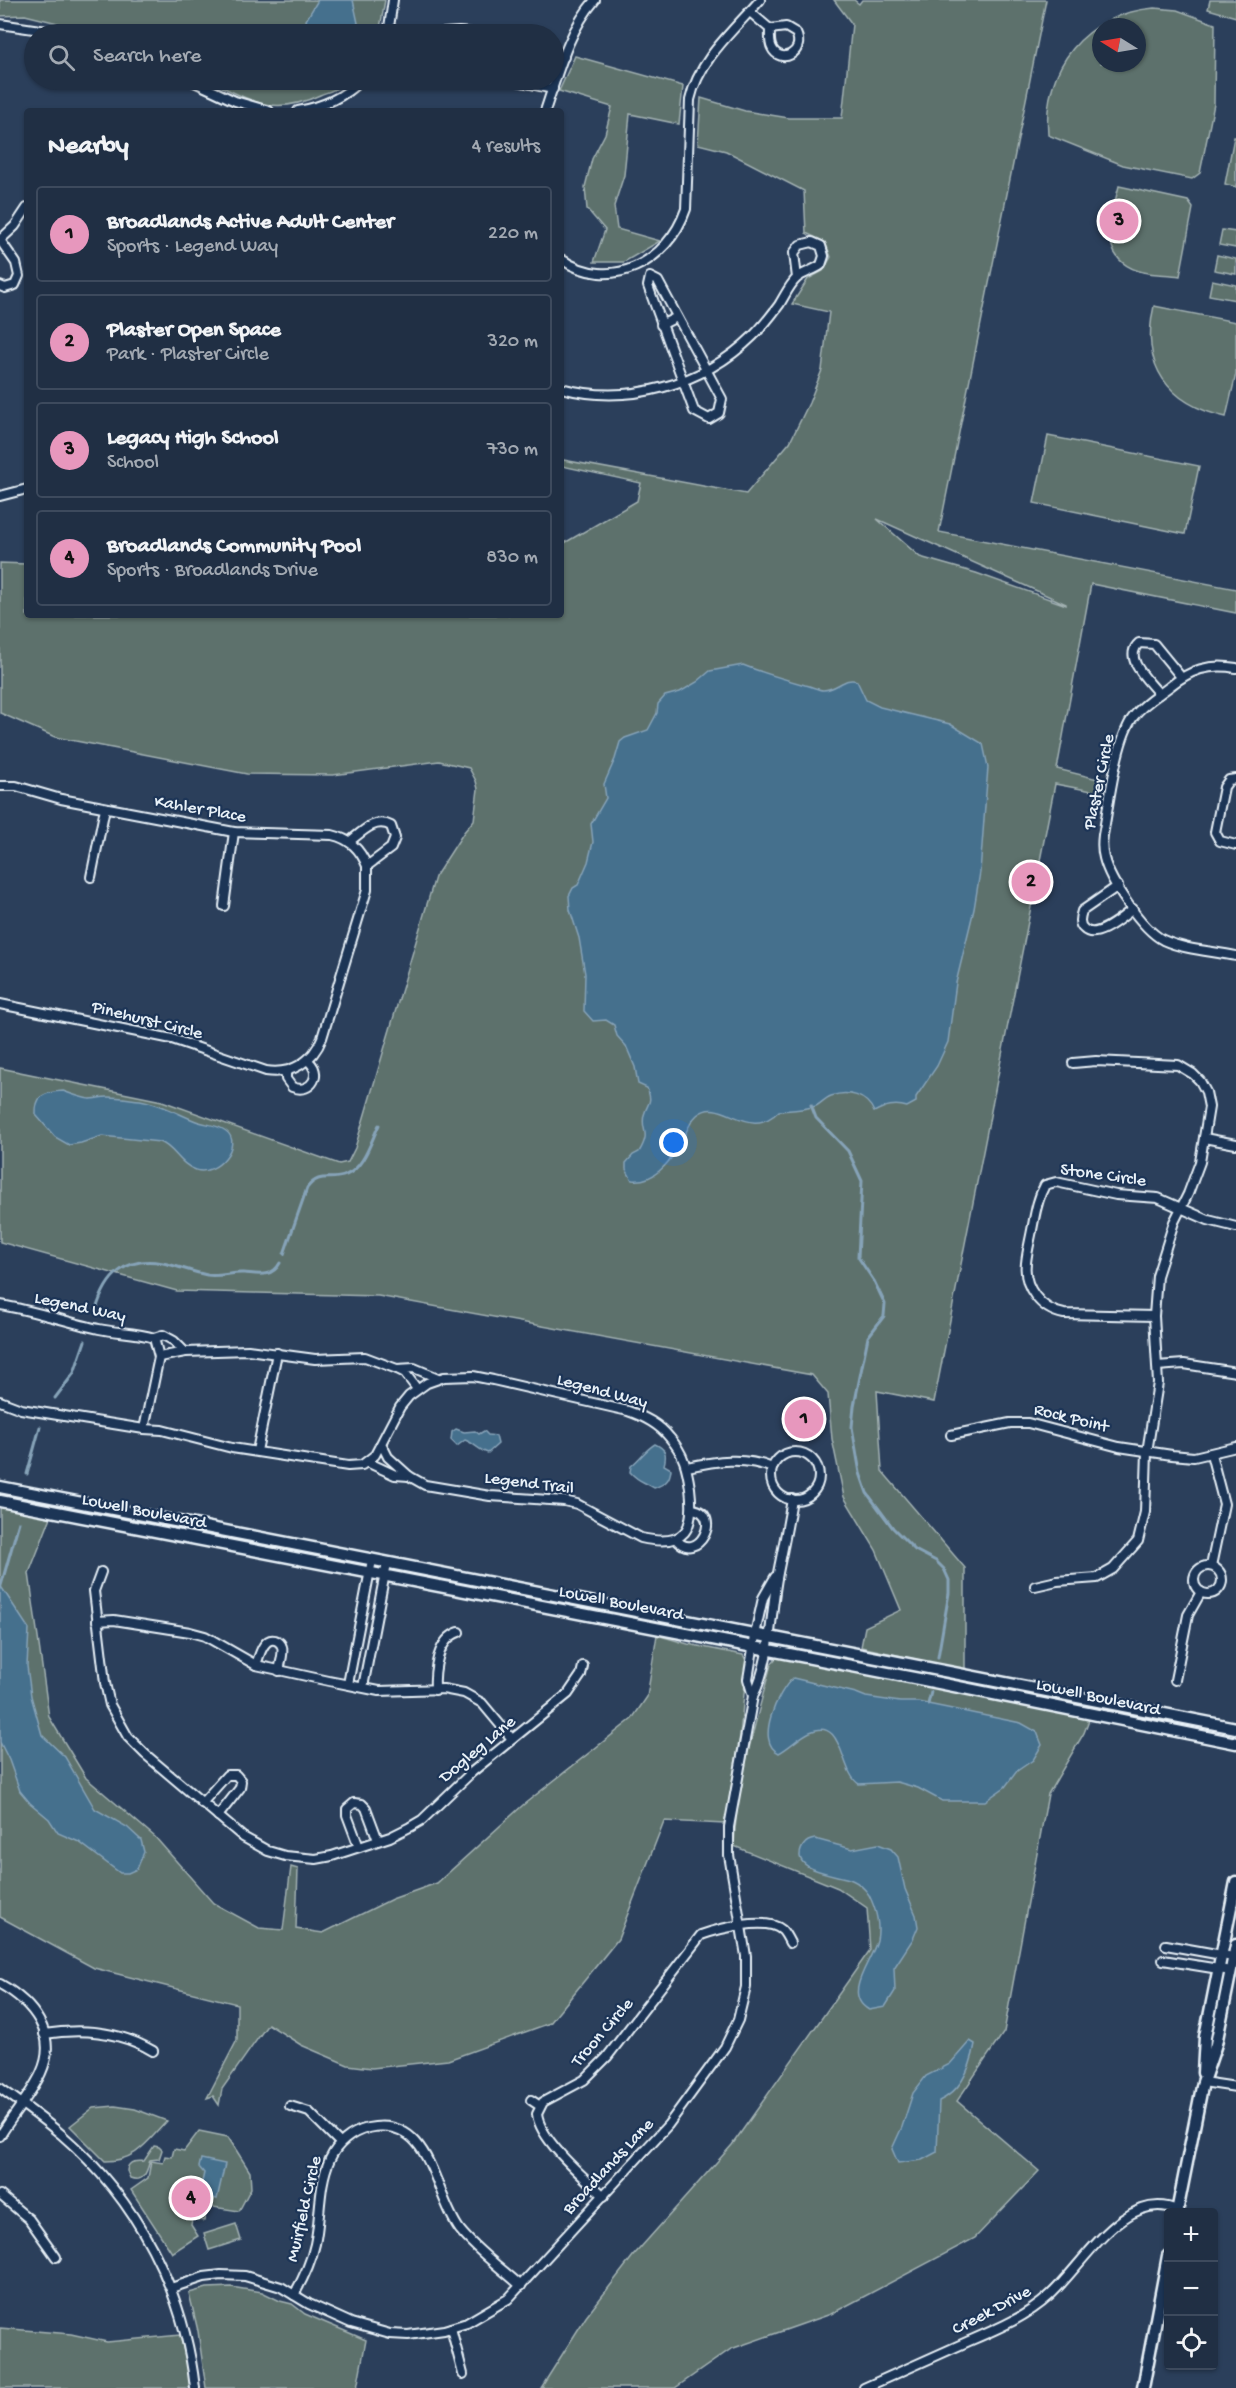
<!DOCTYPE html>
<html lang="en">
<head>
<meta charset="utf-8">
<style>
	:root { --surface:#202f44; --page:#28374b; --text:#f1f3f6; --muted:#a2a9b2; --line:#3d4a5d; --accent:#e797bd }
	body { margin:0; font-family:"Gochi Hand",sans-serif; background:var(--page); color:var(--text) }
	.controls { position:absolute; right:18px; bottom:18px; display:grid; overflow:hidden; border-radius:6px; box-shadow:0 2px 4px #0004 }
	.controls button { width:54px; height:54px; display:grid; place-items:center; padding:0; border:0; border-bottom:2px solid var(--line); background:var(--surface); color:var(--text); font:30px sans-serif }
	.compass { position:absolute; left:1092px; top:18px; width:54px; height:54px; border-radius:50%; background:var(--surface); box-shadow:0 2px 4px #0004; rotate:281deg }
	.you { position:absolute; left:674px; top:1143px; width:21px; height:21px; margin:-15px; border:4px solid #fff; border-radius:50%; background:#1a73e8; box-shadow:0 0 0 9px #1a73e833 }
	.badge { display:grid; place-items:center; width:39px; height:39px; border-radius:50%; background:var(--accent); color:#111; font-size:20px; font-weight:700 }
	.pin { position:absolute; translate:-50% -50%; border:3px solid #fff; box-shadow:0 2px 6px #0006 }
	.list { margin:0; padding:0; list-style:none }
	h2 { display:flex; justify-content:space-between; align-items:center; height:78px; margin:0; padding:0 24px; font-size:26px }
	h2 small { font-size:20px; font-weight:400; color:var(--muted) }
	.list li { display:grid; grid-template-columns:39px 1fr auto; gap:18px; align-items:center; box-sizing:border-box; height:96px; margin:0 12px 12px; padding:0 12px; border:2px solid var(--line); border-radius:6px }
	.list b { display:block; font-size:22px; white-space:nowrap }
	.list p { margin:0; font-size:20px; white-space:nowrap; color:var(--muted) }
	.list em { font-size:20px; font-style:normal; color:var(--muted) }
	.icon { flex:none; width:33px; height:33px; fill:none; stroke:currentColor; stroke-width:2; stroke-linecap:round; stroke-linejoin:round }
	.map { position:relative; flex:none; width:1236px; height:2388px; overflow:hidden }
	.search { position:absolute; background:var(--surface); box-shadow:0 2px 4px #0004; left:24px; top:24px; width:540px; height:66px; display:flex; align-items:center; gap:15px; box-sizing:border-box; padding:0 21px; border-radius:33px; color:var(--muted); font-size:22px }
	.panel { position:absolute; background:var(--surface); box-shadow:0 2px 4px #0004; left:24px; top:108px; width:540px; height:510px; border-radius:6px }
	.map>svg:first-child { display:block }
	.green { fill:#5d716c; stroke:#a2b1b2; stroke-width:1.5; fill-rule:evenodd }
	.water { fill:#456f8d; stroke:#86a3b8; stroke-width:1.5 }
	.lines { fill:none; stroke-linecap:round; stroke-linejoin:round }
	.stream { stroke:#86a3b8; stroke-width:3 }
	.minor-casing { stroke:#e8f1f8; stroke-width:12 }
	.secondary-casing { stroke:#e8f1f8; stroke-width:15 }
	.minor { stroke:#1d3557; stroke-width:8 }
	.secondary { stroke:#1d3557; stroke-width:10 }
	.labels { text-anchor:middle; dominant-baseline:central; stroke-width:4.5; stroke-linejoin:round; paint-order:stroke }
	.street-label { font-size:18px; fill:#e8f1f8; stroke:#1d3557 }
</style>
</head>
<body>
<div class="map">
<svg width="1236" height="2388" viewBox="0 0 1236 2388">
	<rect width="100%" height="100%" fill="#2b3f5b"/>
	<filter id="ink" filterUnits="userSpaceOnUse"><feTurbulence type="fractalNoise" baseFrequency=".0167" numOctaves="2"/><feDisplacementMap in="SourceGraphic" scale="12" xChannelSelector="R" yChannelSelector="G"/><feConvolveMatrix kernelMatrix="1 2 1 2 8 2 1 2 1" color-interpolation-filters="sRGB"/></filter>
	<g filter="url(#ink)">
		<g class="green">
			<path d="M0,0H385L379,34H102L25,15L0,16Z"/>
			<path d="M834,0H854L859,4L862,0H1046L939,532L1236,589V613L1091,584L1057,769L1106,781L1102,793L1055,784L934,1402L877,1391L882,1471L965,1568V1670L861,1647L865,1627L901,1610L876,1550L844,1497L832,1439L828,1394L812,1375L378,1296L177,1291L0,1242V1068L162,1101L339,1164L348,1162L355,1148L435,877L464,832L474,820L478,789L476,781L469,768L439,761L333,775L247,774L55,737L0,713V563L27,564V615H561V545L637,501L641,483L562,466L563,460L746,494L790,442L809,403L822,370L829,312L792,304L808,279L823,271L831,257L825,242L806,233L804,191L726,151L698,144L701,98L745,111L789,118H842L852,24ZM877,519L1066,604V605L976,573L920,557Z"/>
			<path d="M1210,0H1236V17L1208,9Z"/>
			<path d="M1154,8L1177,10L1215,24L1214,104L1200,173L1192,179L1123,165L1048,135C1042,67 1086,14 1154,8ZM1101,27H1137V63H1101Z"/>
			<path d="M575,56L683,86L679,124L630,114L624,175L614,206L617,229L660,241L624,262H594L605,230L587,209L585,187L592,159L605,134L612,107L559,91Z"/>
			<path d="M209,80H349C342,88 330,91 320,95C273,117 251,101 209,80Z"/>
			<path d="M1234,137H1236V187L1225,184Z"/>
			<path d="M1119,186L1188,201L1193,208L1180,276C1168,274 1155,275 1143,272C1096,261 1111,218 1119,186Z"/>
			<path d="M1222,230L1236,232V248L1219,245Z"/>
			<path d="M1217,255L1236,259V274L1214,270Z"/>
			<path d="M1212,280L1236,285V300L1209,295Z"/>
			<path d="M1154,306L1236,322V374L1226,417C1168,404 1140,366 1154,306Z"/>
			<path d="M1048,436L1199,466L1185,534L1034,503Z"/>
			<path d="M0,1507L51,1517L29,1573L49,1717L86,1778L155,1837L213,1903L259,1928L283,1930L291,1867L298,1869L296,1929L323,1933L392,1899L437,1883L523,1805L632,1719L647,1697L657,1635L688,1644L743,1655L747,1662L740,1736L725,1824L664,1821L618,1939L550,2023L448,2060L372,2068L348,2065L301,2045L268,2024L222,2089L219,2105L213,2096L207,2098L237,2040V2004L94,1968L0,1917Z"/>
			<path d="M780,1657L1090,1717L1084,1733L1048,1794L1004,2032L957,2101L1039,2171L975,2238L831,2314L731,2349L675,2388H541L586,2317L633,2256L732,2145L870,1950L867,1908L838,1888L734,1846C736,1785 756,1723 771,1664L776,1658Z"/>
			<path d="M115,2106L135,2109L167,2121C147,2142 136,2161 105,2161L70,2126L93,2108Z"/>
			<path d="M199,2131L228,2137L250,2172L251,2188L239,2211L207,2206L204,2221L192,2219L191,2225L198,2236L172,2253L131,2190L148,2178L151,2161L163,2163L165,2156L172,2157L174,2149L184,2151Z"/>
			<path d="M154,2146L159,2147L162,2150L159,2159L150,2160C147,2171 145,2183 130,2178L127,2171C128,2160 136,2162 144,2161Z"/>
			<path d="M236,2224L241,2240L209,2250L204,2234Z"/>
			<path d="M231,2287L262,2292L280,2301L292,2304L305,2314L366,2340L357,2388H206L198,2331L189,2293L207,2288Z"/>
			<path d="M0,2328L71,2334L107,2342L180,2335L192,2385L191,2388H0Z"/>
		</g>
		<g class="water">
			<path d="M318,0H353L358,23L350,34H310L306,20Z"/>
			<path d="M743,665C763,673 784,679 805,685C811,686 818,690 823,690C837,690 845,676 857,681L866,700L880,707L950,724L983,744L988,767L980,872L974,909L956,983L948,1042L937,1066L916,1097V1102L907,1107C895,1103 885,1106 874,1112C867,1095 848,1090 831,1096C825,1098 822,1103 816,1106C803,1110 792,1110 779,1111C748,1143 722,1094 697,1115C688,1123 685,1137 679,1147C668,1164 653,1183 632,1180L626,1169V1163L633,1155L639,1152C652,1130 640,1132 644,1115C648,1101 653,1104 647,1088L638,1084L635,1067L626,1046L617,1036L614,1025L606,1020L593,1021L584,1011L585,974L579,938L570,910L569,896L573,888L578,885L588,862L593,842L591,824L606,798L604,784L615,759L620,742L625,738L648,730L657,713L658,704L665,696L680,692L697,682L710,671Z"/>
			<path d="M63,1091C71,1094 81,1098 90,1099C95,1099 102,1097 108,1097C118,1097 130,1099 140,1100C160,1103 178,1114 196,1121C206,1125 217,1124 226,1131C244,1144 216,1177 196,1170C180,1165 174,1147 160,1142L102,1136L81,1143L69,1145L55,1137L36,1115C35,1095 45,1092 63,1091Z"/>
			<path d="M456,1429L464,1432L475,1431L479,1434L484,1431L488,1435L496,1436L498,1444L488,1453C478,1450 474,1443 465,1440L457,1446L451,1440L452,1432Z"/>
			<path d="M655,1444C666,1449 667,1454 664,1465L671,1469C670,1481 665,1484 654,1488C644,1481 640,1483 630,1472L631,1466C640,1459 645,1450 655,1444Z"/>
			<path d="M0,1585L29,1629L27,1666L31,1696L42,1735L65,1757L95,1809L127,1827L141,1840L144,1852L137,1869L128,1873H120L79,1842L58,1833L49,1819L30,1803L20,1791L9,1760L0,1742Z"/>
			<path d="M793,1678L856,1693L866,1697L900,1702H918L1021,1723L1037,1732L1042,1745L1033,1760L1017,1771L1005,1787L985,1801H942L918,1788L897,1782L859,1784C840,1773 844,1716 810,1732C799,1737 790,1747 779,1753C754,1742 778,1691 793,1678Z"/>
			<path d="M815,1839L852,1849L878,1844L891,1849L898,1857L905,1889L916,1915L918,1927L913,1939L894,1968L895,1991L885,2007L869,2010C841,1994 872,1962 877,1940C880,1925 876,1909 869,1895C865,1889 859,1883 852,1880C839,1874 787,1872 803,1846C806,1841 810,1840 815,1839Z"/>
			<path d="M970,2041L975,2044C971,2067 961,2091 939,2101L937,2152L922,2160L898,2163L892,2149L902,2127L913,2093L926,2076L950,2064Z"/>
			<path d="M201,2159L225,2164L217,2199L199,2195L204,2173L199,2167Z"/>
		</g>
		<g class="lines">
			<g class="stream">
				<path d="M811,1105L816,1118L848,1151L862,1181L858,1257L874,1281L885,1304L884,1316L868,1337L854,1406L852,1427L860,1473L867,1493L893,1528L915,1550L936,1561L944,1569L949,1580V1593L938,1657"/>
				<path d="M284,1254L307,1188C320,1171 330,1182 346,1175C364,1168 371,1141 379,1125"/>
				<path d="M96,1310C106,1276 125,1256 163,1263C178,1266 192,1272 207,1275C220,1277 232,1272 244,1273C258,1274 272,1278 280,1263"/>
				<path d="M55,1398L74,1373L85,1341"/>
				<path d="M27,1474L40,1427"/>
				<path d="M0,1589L19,1522"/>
				<path d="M928,1704L931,1692"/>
			</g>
			<g class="minor-casing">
				<g id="minor">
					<path d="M750,12L770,29"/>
					<path d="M0,24L67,34"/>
					<path d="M786,27L796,33C806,53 780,65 772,48C769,43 770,35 770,29Z"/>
					<path d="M390,30L421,34"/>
					<path d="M388,34L393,0"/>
					<path d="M429,34L459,32L485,34"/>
					<path d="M554,54L564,57"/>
					<path d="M190,80L235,101L269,111"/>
					<path d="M512,80L553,89"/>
					<path d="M298,111C322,107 344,97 361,80"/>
					<path d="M545,111C558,73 568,31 595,0"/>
					<path d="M0,240L16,263L19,276L15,285L5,288L0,286"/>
					<path d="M0,240L15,226L27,208"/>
					<path d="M561,259C611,293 668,262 686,209L690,100C699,59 734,30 760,0"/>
					<path d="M650,277L658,281L722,399L719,413L709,419L694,411L648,286Z"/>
					<path d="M661,325L677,317"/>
					<path d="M561,388C628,406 703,385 753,336C762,327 771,316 779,305C784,297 790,284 797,278C803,273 814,270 821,265L824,256L821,246L812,242L800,245L794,253L797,278"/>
					<path d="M0,496L27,489"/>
					<path d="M1236,668C1209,663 1190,670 1169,687C1157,696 1143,704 1134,716C1116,738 1109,805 1103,835C1102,843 1102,851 1104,858C1110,882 1142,929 1163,940C1185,950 1213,951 1236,956"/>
					<path d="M1159,694C1149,681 1122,658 1139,643L1154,644L1181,677"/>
					<path d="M1236,779L1229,780L1224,787L1215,832L1220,841L1236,845"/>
					<path d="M0,786H16L61,799L234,832L332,835C350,839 360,849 367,866"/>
					<path d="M91,877L105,808"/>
					<path d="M1118,886L1082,911C1080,917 1078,924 1084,929C1096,941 1122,917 1133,909"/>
					<path d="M224,906L234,832"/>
					<path d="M0,1004L172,1039L266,1071C291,1075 313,1062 322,1038L367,890V866L391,848L395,838L391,826C375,817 362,832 349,842"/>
					<path d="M286,1071V1079L292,1087C312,1095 324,1072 307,1060"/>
					<path d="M1204,1138L1236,1144"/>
					<path d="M0,1305C33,1310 66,1322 99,1329C117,1333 137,1332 154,1338L159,1357L144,1429"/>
					<path d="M1154,1316L1064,1314C1041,1310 1023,1287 1026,1263C1027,1252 1030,1241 1032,1230C1035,1215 1037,1199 1045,1185L1056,1182L1116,1195L1158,1198L1208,1220L1236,1227"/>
					<path d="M154,1338L163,1335L174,1341L185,1352"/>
					<path d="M159,1357L185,1352L248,1350L315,1359L365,1357L397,1369"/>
					<path d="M1157,1366L1184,1364L1236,1372"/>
					<path d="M417,1389L405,1373L397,1369L414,1368L438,1378"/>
					<path d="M0,1401L21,1409L144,1429L162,1430L232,1448L348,1466L362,1465L375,1455L400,1407L409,1396L427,1383L444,1377L473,1376L493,1380L628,1411C645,1417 659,1424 670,1438C684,1454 687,1468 690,1488C695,1529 687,1548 641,1538L577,1504L564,1501L490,1496L425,1485L409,1476L388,1457L382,1445"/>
					<path d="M951,1435L1010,1423H1028L1119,1447L1172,1455L1194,1457L1236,1447"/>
					<path d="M257,1451L277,1353"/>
					<circle cx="795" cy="1476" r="24"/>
					<path d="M367,1462L395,1475L409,1476"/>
					<path d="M687,1467C715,1461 745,1456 772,1468"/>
					<path d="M676,1539C697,1565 724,1514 693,1509"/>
					<path d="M1211,1566L1224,1504L1211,1454"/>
					<circle cx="1208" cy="1580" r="14"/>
					<path d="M101,1572L94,1591L105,1683L110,1705L128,1737L145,1754L243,1837L268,1851L285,1856L316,1859L332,1856L390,1837L410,1827L422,1820L472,1772L568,1694L581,1675L583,1666"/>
					<path d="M1035,1586L1057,1581L1097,1578L1113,1569L1138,1541L1145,1512L1147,1452L1158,1383L1154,1316L1157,1276L1174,1222L1188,1194L1200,1162L1209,1107L1206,1092L1200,1081L1193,1074L1178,1065L1096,1061L1073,1063"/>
					<path d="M97,1621L114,1620L190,1632L205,1636L256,1665L329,1681L379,1691L443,1689L464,1693L482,1703L512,1739"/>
					<path d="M256,1665C259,1657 263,1637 275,1640C278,1641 281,1643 282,1647C284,1653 280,1664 279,1671"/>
					<path d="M1175,1680L1188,1615L1201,1592"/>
					<path d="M348,1684L372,1560"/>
					<path d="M363,1687L387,1563"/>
					<path d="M435,1690C434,1671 437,1639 459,1632"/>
					<path d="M753,1696L748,1679L757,1625L763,1598L775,1577"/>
					<path d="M202,1803L227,1775H236L241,1781L240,1788L218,1816"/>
					<path d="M359,1847L347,1815V1809L354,1803L362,1804L366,1808L378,1840"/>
					<path d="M1166,1945L1233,1957"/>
					<path d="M1163,1960L1231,1971"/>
					<path d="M0,1984C32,2002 59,2034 41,2073C31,2095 13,2114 0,2136"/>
					<path d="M44,2034C81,2028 120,2031 153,2051"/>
					<path d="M1203,2082L1236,2087"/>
					<path d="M0,2088C21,2103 42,2118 62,2135C137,2200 184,2290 195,2388"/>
					<path d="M531,2100L540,2106"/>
					<path d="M290,2106L309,2112L340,2143"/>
					<path d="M0,2195L29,2219L56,2257"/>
					<path d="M604,2196C585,2178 540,2141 537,2114L543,2102L584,2080L607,2057L701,1935C718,1929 767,1916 782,1930C785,1933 788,1939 790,1943"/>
					<path d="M171,2288L204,2277L221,2275L245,2276L281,2287L309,2304L351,2323L390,2334L408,2335L444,2330L467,2323L508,2299L668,2125L725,2047L738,2020L746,1987V1956L729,1855V1827L753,1696C772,1659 770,1613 778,1573C783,1548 788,1524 792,1499"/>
					<path d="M294,2295C303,2279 311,2263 315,2244C321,2217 318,2185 330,2159C337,2144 351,2132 368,2128C432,2114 433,2194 460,2230C477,2251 501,2268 521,2286"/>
					<path d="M451,2328L463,2374"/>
					<path d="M864,2388C899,2372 934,2357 969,2341C997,2329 1026,2317 1049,2296C1082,2267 1125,2187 1177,2210"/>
				</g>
			</g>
			<g class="secondary-casing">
				<g id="secondary">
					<path d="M0,1487L1236,1728"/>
					<path d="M0,1501L919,1679L1236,1743"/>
					<path d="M1203,2073L1205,2037L1236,1882"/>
					<path d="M1177,2212L1203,2082L1216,2044L1236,1945"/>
					<path d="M1143,2388L1168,2256"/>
				</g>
			</g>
			<use href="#minor" class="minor"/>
			<use href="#secondary" class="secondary"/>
		</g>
	</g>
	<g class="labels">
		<g class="street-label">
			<text transform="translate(1100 782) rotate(-78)">Plaster Circle</text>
			<text transform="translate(200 810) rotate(10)">Kahler Place</text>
			<text transform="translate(147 1021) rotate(14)">Pinehurst Circle</text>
			<text transform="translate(1103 1176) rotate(8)">Stone Circle</text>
			<text transform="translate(80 1308) rotate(12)">Legend Way</text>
			<text transform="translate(602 1392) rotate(15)">Legend Way</text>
			<text transform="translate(1071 1419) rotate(14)">Rock Point</text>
			<text transform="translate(529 1484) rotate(7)">Legend Trail</text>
			<text transform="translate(144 1512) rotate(11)">Lowell Boulevard</text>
			<text transform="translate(621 1604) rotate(11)">Lowell Boulevard</text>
			<text transform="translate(1098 1698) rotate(12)">Lowell Boulevard</text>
			<text transform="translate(478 1750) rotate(-40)">Dogleg Lane</text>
			<text transform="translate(603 2033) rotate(-49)">Troon Circle</text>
			<text transform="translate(609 2167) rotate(-47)">Broadlands Lane</text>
			<text transform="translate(305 2209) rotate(-77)">Muirfield Circle</text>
			<text transform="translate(992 2311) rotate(-28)">Creek Drive</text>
		</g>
	</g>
</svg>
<div class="controls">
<button>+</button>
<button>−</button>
<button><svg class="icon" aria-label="locate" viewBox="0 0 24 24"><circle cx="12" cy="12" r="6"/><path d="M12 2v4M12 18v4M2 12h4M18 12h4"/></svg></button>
</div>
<svg class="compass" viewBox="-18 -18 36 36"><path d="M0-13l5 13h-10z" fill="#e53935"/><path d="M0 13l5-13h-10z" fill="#a2a9b2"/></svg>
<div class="you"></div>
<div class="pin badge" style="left:804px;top:1419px">1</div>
<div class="pin badge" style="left:1031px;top:882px">2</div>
<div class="pin badge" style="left:1119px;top:221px">3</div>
<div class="pin badge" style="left:191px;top:2198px">4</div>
<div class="search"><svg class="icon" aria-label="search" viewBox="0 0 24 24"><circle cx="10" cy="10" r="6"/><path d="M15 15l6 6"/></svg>Search here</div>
<section class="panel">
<h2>Nearby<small>4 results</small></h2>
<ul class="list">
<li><span class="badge">1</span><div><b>Broadlands Active Adult Center</b><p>Sports · Legend Way</p></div><em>220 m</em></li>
<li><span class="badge">2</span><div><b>Plaster Open Space</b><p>Park · Plaster Circle</p></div><em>320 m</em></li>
<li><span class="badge">3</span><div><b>Legacy High School</b><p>School</p></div><em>730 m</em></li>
<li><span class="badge">4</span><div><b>Broadlands Community Pool</b><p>Sports · Broadlands Drive</p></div><em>830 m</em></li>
</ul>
</section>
</div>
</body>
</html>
